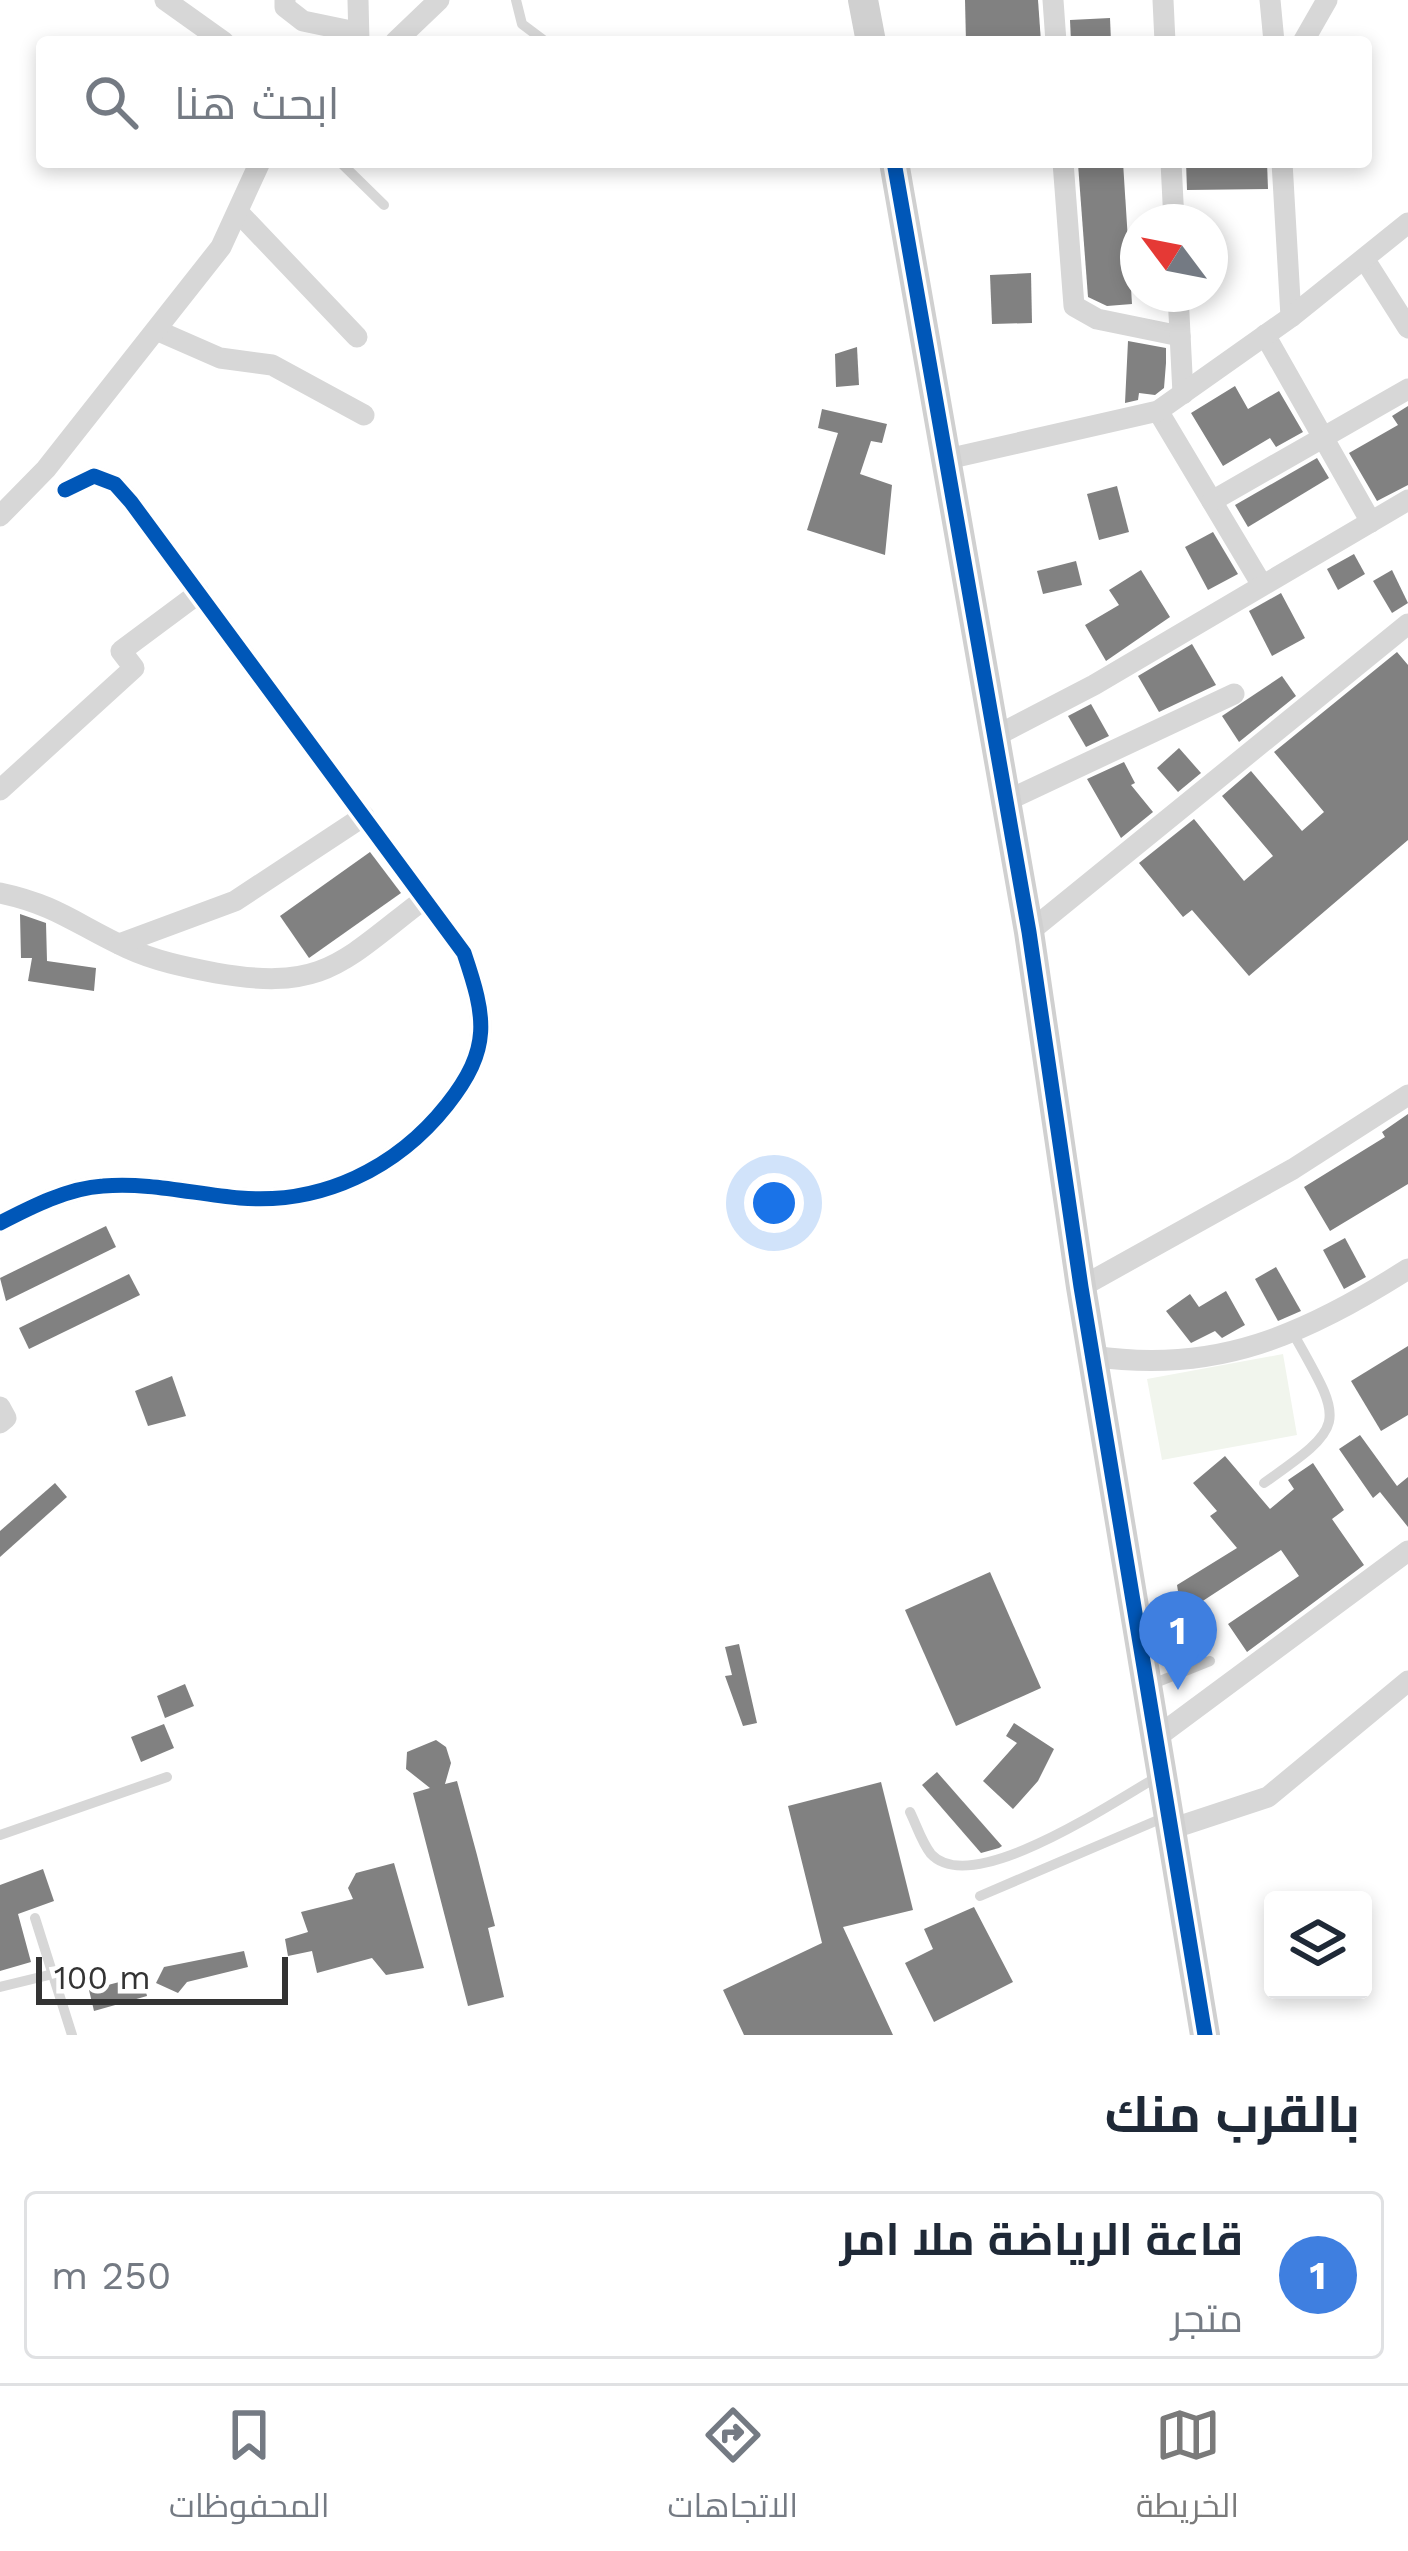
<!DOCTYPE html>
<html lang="ar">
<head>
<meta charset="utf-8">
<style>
	:root { --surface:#fff; --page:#f2f2f3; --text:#1f2937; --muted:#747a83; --line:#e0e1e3; --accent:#7a7a7a }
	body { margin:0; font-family:"Work Sans",Cairo,sans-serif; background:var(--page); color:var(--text); direction:rtl }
	.controls { position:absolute; right:36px; bottom:36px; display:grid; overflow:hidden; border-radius:12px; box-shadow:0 6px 18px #0003 }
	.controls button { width:108px; height:108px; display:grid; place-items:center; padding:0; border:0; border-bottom:3px solid var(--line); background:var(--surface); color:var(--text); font:60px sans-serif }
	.compass { position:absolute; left:1120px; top:204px; width:108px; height:108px; border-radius:50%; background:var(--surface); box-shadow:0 6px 18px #0003; rotate:302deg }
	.scale { position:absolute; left:36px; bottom:30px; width:252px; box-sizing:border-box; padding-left:12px; border:6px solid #333; border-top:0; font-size:33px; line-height:42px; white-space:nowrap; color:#333; -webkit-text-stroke:9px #fff; paint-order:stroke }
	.you { position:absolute; left:774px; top:1203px; width:42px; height:42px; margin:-30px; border:9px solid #fff; border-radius:50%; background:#1a73e8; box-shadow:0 0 0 18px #1a73e833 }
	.badge { display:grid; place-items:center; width:78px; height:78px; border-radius:50%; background:var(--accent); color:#fff; font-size:39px; font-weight:700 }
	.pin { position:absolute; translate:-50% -99px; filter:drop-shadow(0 3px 6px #0008) }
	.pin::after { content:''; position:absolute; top:63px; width:42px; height:36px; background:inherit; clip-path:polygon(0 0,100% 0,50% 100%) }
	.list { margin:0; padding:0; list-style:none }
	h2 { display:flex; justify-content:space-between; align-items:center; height:156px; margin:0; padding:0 48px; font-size:51px }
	h2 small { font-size:39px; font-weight:400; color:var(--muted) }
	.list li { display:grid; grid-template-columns:78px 1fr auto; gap:36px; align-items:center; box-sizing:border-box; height:168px; margin:0 24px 24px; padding:0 24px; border:3px solid var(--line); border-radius:12px }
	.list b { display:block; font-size:45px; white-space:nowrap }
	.list p { margin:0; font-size:39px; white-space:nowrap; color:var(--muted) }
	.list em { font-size:39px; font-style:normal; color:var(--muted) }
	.icon { flex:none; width:66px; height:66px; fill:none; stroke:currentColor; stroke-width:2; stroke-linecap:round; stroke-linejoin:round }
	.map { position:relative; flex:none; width:1408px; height:2035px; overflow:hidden; direction:ltr }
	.search { position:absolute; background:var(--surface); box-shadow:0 6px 18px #0003; left:36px; right:36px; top:36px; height:132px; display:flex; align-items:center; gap:30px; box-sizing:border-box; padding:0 42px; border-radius:12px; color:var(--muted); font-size:45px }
	.sheet { height:348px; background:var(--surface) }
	nav { display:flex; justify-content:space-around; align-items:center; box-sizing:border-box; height:168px; border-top:3px solid var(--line); background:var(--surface); font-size:33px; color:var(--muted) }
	nav a { display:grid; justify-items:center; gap:6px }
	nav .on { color:var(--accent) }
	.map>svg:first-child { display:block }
	.green { fill:#f1f5ed }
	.building { fill:#818181 }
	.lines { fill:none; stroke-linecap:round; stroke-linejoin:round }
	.lane { stroke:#d7d7d7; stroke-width:10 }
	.street { stroke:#d7d7d7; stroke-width:21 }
	.secondary { stroke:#d0d0d0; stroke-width:30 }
	.cycleway-casing { stroke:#fff; stroke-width:22 }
	.cycleway { stroke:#0057b8; stroke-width:15 }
</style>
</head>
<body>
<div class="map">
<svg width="1408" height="2035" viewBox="0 0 1408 2035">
	<rect width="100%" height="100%" fill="#fff"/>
	<path class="green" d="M1283,1354L1297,1435L1162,1460L1147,1379Z"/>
	<g class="building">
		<path d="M965,0H1038L1041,42H966Z"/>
		<path d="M1110,18L1111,42H1071L1070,20Z"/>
		<path d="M1123,162L1132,304L1107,306L1088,297L1078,164Z"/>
		<path d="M1186,162H1267L1268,189L1187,190Z"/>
		<path d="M1031,273L1032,323L992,324L990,275Z"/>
		<path d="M1128,341L1166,348V363L1164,388L1155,395L1139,393L1138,400L1125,403Z"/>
		<path d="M857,347L859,385L836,387L835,354Z"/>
		<path d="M1235,386L1248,409L1279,391L1303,432L1276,447L1270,438L1223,466L1191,413Z"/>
		<path d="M1408,406V485L1377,501L1349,453L1398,425L1392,416Z"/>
		<path d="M822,409L887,424L882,443L871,441L860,474L892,485L885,555L807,530L838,433L818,428Z"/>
		<path d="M1317,458L1329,478L1248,527L1235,505Z"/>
		<path d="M1117,486L1129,532L1099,540L1087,494Z"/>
		<path d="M1213,532L1238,574L1208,590L1185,547Z"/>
		<path d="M1354,554L1365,574L1338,590L1327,569Z"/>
		<path d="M1076,561L1082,585L1043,594L1037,571Z"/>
		<path d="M1141,570L1170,617L1106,661L1085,625L1119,605L1109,590Z"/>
		<path d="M1392,570L1408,603L1392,613L1373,581Z"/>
		<path d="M1281,593L1305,638L1272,656L1249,611Z"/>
		<path d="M1192,644L1216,685L1159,712L1138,676Z"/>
		<path d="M1397,652L1408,665V840L1249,976L1192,910L1183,917L1139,863L1194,819L1244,881L1273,856L1222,796L1251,771L1302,831L1324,812L1274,752Z"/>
		<path d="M1282,676L1296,696L1239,742L1222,716Z"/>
		<path d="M1091,704L1109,736L1086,747L1068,716Z"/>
		<path d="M1179,748L1201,773L1178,792L1157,768Z"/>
		<path d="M1124,762L1135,783L1131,785L1153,812L1121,838L1087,779Z"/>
		<path d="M370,852L401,893L309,958L280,916Z"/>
		<path d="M20,914L46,923L47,961L96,968L94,991L28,981L32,958H21Z"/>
		<path d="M1408,1114V1184L1330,1231L1304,1187L1385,1137L1382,1132Z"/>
		<path d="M106,1226L116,1247L6,1301L0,1278Z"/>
		<path d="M1345,1238L1366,1277L1344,1289L1323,1250Z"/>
		<path d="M1276,1267L1301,1311L1278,1321L1255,1279Z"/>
		<path d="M129,1274L140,1295L29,1349L19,1328Z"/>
		<path d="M1226,1291L1245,1325L1222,1338L1215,1331L1191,1343L1166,1311L1190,1294L1199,1307Z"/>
		<path d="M1408,1346V1415L1381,1431L1351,1381Z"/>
		<path d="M172,1376L186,1416L148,1426L135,1391Z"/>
		<path d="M1360,1435L1397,1486L1408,1477V1527L1380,1492L1373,1498L1339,1449Z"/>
		<path d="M1225,1456L1270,1509L1294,1489L1288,1480L1313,1463L1344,1510L1332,1519L1364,1565L1247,1652L1228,1624L1299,1576L1281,1550L1192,1608L1181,1610L1177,1585L1237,1548L1210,1516L1217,1511L1193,1483Z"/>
		<path d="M55,1483L67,1497L0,1557V1531Z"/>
		<path d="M990,1572L1041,1688L956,1726L905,1610Z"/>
		<path d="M739,1644L757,1723L743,1726L725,1676L732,1675L725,1647Z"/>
		<path d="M185,1684L194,1706L165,1718L157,1696Z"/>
		<path d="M1014,1723L1054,1749L1038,1781L1013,1809L983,1781L1017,1743L1006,1736Z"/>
		<path d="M164,1724L174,1748L141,1762L131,1737Z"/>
		<path d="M436,1740L446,1747L451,1763L445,1784L457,1781L477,1855L495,1926L488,1928L504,1997L468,2006L413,1793L430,1788L406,1769L407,1752Z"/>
		<path d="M937,1772L1002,1846L999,1848L981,1853L922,1785Z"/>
		<path d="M881,1782L913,1910L843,1927L893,2035H744L723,1990L822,1943L788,1806Z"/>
		<path d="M394,1863L424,1968L386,1975L372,1958L317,1973L312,1951L288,1956L285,1939L308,1932L301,1912L353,1899L348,1888L356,1873Z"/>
		<path d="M43,1869L54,1901L18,1914L31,1962L0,1971V1885Z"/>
		<path d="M974,1907L1013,1982L934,2022L905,1963L933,1949L924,1929Z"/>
		<path d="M244,1951L248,1967L187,1982L178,1993L156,1983L164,1967Z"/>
		<path d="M142,1976L147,1996L94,2011L89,1990Z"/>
	</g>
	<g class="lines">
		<g class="lane">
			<path d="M516,0L522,24L546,42"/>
			<path d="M340,162L384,205"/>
			<path d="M1264,1483C1348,1424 1344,1424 1294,1335"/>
			<path d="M1150,1685L1210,1661"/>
			<path d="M910,1812C916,1824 922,1843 931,1854C972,1899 1116,1800 1159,1776"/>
			<path d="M0,1835L167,1777"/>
			<path d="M980,1896L1165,1817"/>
			<path d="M35,1918L72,2035"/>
			<path d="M0,1987L53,1974"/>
		</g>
		<g class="street">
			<path d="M165,0L224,42"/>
			<path d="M285,0V7L303,21L356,32"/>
			<path d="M358,0L359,41"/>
			<path d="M1053,0L1056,42"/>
			<path d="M1163,0L1165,42"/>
			<path d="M1270,0L1274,42"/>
			<path d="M395,42L439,0"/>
			<path d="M1303,42L1327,0"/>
			<path d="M1063,162L1074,306L1097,319L1180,336"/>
			<path d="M1171,162L1174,222"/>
			<path d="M1282,162L1291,317"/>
			<path d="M238,212L357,337"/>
			<path d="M1365,260L1408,328"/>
			<path d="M1178,294L1183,394"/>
			<path d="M156,330L220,358L272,365L364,415"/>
			<path d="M1265,335L1371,522"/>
			<path d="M1158,411L1262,585"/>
			<path d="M943,460L1158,411L1291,317L1408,223"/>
			<path d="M1212,501L1408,389"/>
			<path d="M0,516L46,469L221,247L260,162"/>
			<path d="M992,738L1094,685L1408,500"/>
			<path d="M0,790L134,668L121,651L199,593"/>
			<path d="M1004,802L1234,694"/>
			<path d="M0,893C57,905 77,925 127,948C155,961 185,967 216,973C324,992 342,962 423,900"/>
			<path d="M1029,932L1408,624"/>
			<path d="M119,944L235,901L364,816"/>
			<path d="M0,1223C31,1207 68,1188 103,1186C149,1182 194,1194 240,1198C322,1205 397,1168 447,1105C492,1048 486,1018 464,953L131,502L115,484L94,476L65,490"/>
			<path d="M1081,1287L1293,1169L1408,1095"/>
			<path d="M1093,1356C1217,1375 1305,1334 1408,1269"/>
			<path d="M0,1407L6,1418L0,1423"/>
			<path d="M1157,1737L1408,1551"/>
			<path d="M1171,1829L1268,1797L1408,1681"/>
		</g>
		<g class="secondary">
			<path d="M863,0L871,42"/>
			<path d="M894,162L1029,932L1081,1287L1205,2035"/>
		</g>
		<g class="cycleway-casing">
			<g id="cycleway">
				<path d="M894,162L1029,932L1081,1287L1205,2035"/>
				<path d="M0,1223C31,1207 68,1188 103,1186C149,1182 194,1194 240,1198C322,1205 397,1168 447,1105C492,1048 486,1018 464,953L131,502L115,484L94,476L65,490"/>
			</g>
		</g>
		<use href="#cycleway" class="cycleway"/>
	</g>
</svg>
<div class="controls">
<button><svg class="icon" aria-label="layers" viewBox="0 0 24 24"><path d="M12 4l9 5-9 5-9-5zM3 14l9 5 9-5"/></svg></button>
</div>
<svg class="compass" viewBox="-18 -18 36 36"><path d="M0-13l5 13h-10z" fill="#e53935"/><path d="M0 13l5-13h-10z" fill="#747a83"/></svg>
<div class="scale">100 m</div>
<div class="you"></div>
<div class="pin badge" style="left:1178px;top:1690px;background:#3f7fe0">1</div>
<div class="search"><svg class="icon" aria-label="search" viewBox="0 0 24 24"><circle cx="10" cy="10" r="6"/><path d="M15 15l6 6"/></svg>ابحث هنا</div>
</div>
<section class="sheet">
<h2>بالقرب منك<small></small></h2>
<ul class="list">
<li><span class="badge" style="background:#3f7fe0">1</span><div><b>قاعة الرياضة ملا امر</b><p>متجر</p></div><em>250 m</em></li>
</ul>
</section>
<nav>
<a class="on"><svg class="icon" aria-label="map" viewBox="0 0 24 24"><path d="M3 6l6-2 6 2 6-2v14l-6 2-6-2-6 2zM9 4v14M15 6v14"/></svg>الخريطة</a>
<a><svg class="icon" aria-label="directions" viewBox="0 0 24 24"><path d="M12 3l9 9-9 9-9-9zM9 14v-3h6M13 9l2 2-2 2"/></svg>الاتجاهات</a>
<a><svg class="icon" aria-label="saved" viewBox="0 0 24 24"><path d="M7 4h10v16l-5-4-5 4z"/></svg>المحفوظات</a>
</nav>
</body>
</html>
